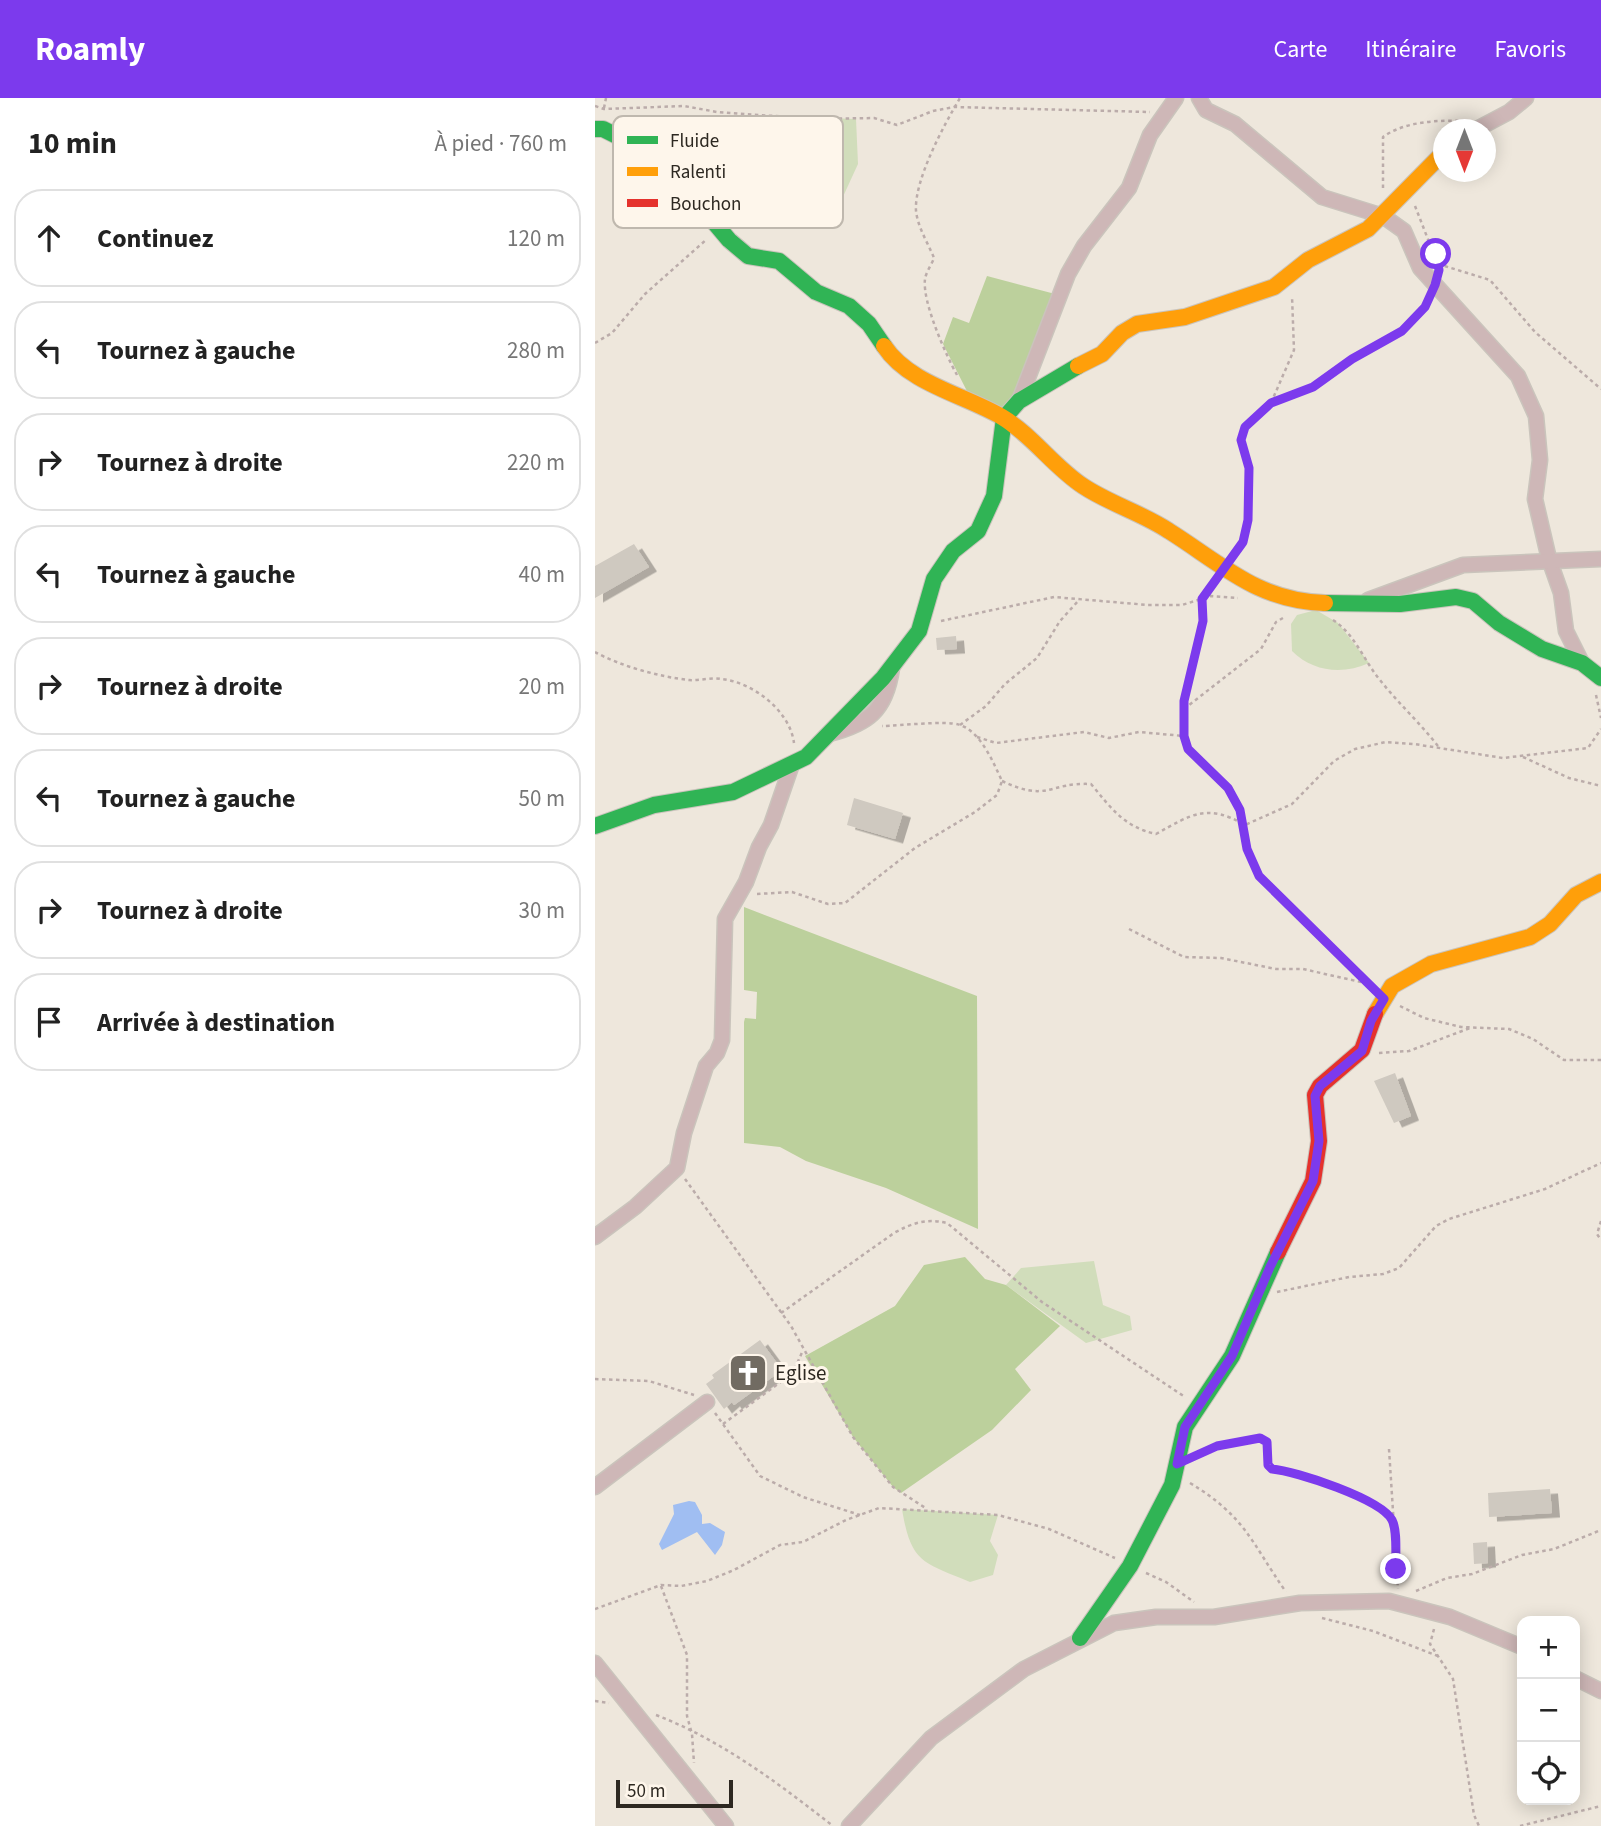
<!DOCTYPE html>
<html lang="fr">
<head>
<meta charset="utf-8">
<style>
	:root { --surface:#fff; --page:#f2f2f2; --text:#222; --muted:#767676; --line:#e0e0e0; --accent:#7c3aed }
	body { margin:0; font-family:"Source Sans 3",sans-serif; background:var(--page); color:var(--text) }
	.controls { position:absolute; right:21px; bottom:21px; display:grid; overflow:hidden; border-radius:14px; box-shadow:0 4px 18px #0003 }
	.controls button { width:63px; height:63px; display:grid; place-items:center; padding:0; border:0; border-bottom:2px solid var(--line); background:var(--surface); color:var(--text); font:35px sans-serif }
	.compass { position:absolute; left:838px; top:21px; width:63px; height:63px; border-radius:50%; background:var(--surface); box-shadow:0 4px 18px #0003; rotate:180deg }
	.scale { position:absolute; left:21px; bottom:18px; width:117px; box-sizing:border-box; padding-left:7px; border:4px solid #2d2821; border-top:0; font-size:19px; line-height:24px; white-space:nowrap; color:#2d2821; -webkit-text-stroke:5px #fef6eb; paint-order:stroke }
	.stop { position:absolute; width:21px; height:21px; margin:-16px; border:5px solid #7c3aed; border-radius:50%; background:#fff }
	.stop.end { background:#7c3aed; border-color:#fff; box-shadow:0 2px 7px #0008 }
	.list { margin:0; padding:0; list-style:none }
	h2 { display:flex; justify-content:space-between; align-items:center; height:91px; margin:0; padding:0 28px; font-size:30px }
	h2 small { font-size:23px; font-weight:400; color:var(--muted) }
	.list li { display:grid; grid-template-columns:46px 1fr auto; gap:21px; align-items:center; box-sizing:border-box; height:98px; margin:0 14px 14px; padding:0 14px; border:2px solid var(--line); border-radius:28px }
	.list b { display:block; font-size:26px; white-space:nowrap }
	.list em { font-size:23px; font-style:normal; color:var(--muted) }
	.icon { flex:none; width:38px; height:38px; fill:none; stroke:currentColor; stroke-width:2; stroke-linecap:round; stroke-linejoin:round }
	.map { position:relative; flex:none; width:1006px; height:1728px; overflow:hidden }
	header { display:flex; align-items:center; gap:42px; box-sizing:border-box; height:98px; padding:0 35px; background:var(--accent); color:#fff }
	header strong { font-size:33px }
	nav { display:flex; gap:38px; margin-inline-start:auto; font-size:24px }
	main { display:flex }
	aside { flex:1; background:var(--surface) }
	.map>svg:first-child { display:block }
	.green { fill:#d1ddbb }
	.forest { fill:#bcd09c }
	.water { fill:#a0bef2 }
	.building { fill:#cfc9c0; filter:url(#shadow) }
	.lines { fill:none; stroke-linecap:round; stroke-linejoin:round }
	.street-casing { stroke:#cac4bc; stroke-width:17 }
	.fast-casing { stroke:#cac4bc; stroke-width:18 }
	.slow-casing { stroke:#cac4bc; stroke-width:18 }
	.jam-casing { stroke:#cac4bc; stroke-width:18 }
	.path { stroke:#bbacaa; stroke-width:2.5; stroke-dasharray:3.5 3.5; stroke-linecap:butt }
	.street { stroke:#ceb7b7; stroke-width:14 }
	.fast { stroke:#30b455; stroke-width:16 }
	.slow { stroke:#ff9f0a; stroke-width:16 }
	.jam { stroke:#e5322d; stroke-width:16 }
	.route { stroke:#7c3aed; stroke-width:9 }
	.labels { text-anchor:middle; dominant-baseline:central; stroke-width:6; stroke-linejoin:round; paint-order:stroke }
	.poi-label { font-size:21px; fill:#2d2821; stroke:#fef6eb; text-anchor:start }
	.key { fill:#fef6eb; stroke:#bfb8ae; stroke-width:2 }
	.key-label { font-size:19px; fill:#2d2821 }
</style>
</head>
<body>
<header>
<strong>Roamly</strong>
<nav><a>Carte</a><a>Itinéraire</a><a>Favoris</a></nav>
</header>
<main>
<aside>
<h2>10 min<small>À pied · 760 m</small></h2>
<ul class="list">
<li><svg class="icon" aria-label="ahead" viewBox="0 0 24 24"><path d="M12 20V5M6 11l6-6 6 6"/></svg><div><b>Continuez</b></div><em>120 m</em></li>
<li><svg class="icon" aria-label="left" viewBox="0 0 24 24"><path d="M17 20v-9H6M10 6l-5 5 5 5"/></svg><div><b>Tournez à gauche</b></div><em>280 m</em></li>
<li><svg class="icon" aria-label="right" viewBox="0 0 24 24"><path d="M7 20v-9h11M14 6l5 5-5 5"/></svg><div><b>Tournez à droite</b></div><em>220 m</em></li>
<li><svg class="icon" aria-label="left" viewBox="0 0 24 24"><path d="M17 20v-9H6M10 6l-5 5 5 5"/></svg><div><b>Tournez à gauche</b></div><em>40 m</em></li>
<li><svg class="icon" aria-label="right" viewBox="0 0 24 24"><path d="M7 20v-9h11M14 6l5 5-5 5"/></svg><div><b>Tournez à droite</b></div><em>20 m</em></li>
<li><svg class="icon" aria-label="left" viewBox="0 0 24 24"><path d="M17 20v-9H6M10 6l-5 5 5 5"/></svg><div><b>Tournez à gauche</b></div><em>50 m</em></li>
<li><svg class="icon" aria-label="right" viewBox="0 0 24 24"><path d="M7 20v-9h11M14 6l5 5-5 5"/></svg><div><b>Tournez à droite</b></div><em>30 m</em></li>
<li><svg class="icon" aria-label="arrive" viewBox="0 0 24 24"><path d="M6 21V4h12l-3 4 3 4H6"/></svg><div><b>Arrivée à destination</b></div></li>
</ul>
</aside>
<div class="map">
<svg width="1006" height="1728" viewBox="0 0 1006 1728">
	<defs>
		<filter id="shadow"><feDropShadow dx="8" dy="4.5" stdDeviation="0" flood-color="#0004"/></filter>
	</defs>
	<rect width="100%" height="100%" fill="#eee7dc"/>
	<g class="green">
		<path d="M203,19L261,21L263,66L246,103L228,107L161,82L164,38Z"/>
		<path d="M721,512L743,525L774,565C748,577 718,574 697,553L696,526L702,517Z"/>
		<path d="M499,1163L508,1207L535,1218L537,1232L491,1245L411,1187L426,1170Z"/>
		<path d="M307,1411L403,1417L395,1443L403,1457L398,1477L375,1484C328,1464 316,1466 307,1411Z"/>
	</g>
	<g class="forest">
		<path d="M392,178L464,197L409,320L376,301L348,246L358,219L374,225Z"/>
		<path d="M149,809L382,898L383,1131L291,1090L211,1063L185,1049L149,1045V924L150,920L161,921L162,894L149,892Z"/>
		<path d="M370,1159L390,1181L411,1187L465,1228L420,1271L436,1292L397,1332L306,1395L298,1389L258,1339L210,1258L300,1208L329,1167Z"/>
	</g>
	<path class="water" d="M94,1403L100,1404L107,1417V1426L115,1425L130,1434L127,1447L120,1457L102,1434L67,1452L64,1446L79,1416L78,1407Z"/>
	<g class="building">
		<path d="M39,446L54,469L0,500V468Z"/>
		<path d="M361,538L362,551L342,552L341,540Z"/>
		<path d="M259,700L308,715L300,741L252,727Z"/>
		<path d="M800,975L816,1018L799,1025L779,983Z"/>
		<path d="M165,1242L187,1272L139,1307L137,1304L129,1311L111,1286L119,1280L117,1277Z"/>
		<path d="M955,1391L957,1415L894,1419L893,1395Z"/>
		<path d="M892,1444L893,1465L879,1466L878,1445Z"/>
	</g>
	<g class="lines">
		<g class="street-casing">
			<g id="street">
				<path d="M604,0L611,12L640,26L727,99L788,118L809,133L825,170L923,278L941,318L945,362L940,401L954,461L966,495L971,533L987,565"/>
				<path d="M880,32L914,14L931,0"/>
				<path d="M424,303L473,176L489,148L534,90L555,37L581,0"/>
				<path d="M773,502L868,467L1006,461"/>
				<path d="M234,636C273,626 291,613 297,570"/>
				<path d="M0,1139L40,1109L82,1070L89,1035L111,968L122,955L127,942L130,821L151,784L164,749L176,727L196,669"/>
				<path d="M0,1389L112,1304"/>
				<path d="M0,1565L131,1728"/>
				<path d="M980,1580L1006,1593"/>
				<path d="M254,1728L336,1640L429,1571L519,1525L561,1519H619L705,1505L794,1503L855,1519L927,1549"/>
			</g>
		</g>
		<g class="fast-casing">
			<g id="fast">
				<path d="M0,31H8L28,41L62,76L102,104L134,142L153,158L184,163L221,194L254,208L274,226L289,248"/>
				<path d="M730,505L805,506L861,499L878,503L904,525L947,551L987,565L1006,580"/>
				<path d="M0,728L59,707L138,694L211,659L288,580L324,533L339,481L358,453L383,433L399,398L409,320L424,303L483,268"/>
				<path d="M485,1540L535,1468L577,1387L590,1329L637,1258L683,1154"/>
			</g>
		</g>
		<g class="slow-casing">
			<g id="slow">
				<path d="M289,248C314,286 370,297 407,319C437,337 459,369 488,388C515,406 547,415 574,433C628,467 663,503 730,505"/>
				<path d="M483,268L507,256L527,235L542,226L590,219L679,189L713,162L773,131L848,55"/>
				<path d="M780,916L797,888L836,866L935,839L955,826L981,797L1006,784"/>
			</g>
		</g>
		<g class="jam-casing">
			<path id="jam" d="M683,1154L718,1083L724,1043L720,997L725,988L767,952L780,916"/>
		</g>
		<g class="path">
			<path d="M0,8L9,11L89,8L122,14L222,21L279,20L302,27L338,13L359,9L555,14"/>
			<path d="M9,10L11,0"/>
			<path d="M788,90V39C810,23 844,22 870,23"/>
			<path d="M820,108L843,167"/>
			<path d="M843,166L895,182L940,234L1006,291"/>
			<path d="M0,245L17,235L50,196L112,141"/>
			<path d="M362,277C351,257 327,204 330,181C331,174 337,166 339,160C333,145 323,130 321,113C319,82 349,27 365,0"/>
			<path d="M676,305L699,252L697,198"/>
			<path d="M637,458C655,434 658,399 654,370C652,356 641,343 650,329C666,304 695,302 718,289C732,281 744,269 757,260C784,244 820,233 833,203"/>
			<path d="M617,486L608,501V523L589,603V638L593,651L633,690L645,712L651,751L664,778L776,889"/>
			<path d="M738,522C760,536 769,563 785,582C803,605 825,625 843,648"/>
			<path d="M346,523L459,499L553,507H587L616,498L643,500"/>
			<path d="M0,554C25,568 65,579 94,582C105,583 116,579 126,581C158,584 195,613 199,645"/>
			<path d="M1001,597L1006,620"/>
			<path d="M589,611L666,551L681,524L688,520"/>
			<path d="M365,627L391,608L410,586L442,560L465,523L484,502"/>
			<path d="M382,639L401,645L489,634L514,640L544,634L589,638"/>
			<path d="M928,659L974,680L1006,688"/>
			<path d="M407,683C454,705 453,684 496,686C516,710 529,729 561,736C597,716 612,705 650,727L697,706L739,663L760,651L791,644L819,646L908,660L993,650L1006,631"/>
			<path d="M162,796L197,794L233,806L250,805L320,750L380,714L402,697L407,683C398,664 386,634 365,627C351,622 304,628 287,628"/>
			<path d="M534,831L589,859L626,860L681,871H708L770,885"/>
			<path d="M805,908L829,920L866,929L914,931L938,941L969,962H1006"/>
			<path d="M784,955L814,953L875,930"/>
			<path d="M90,1081L196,1228L258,1339L298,1389L332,1411"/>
			<path d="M1006,1123L1002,1136L1006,1142"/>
			<path d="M682,1194L754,1179L788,1176L804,1170L841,1128L854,1121L950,1091L1006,1065"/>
			<path d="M186,1215L299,1135C317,1125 332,1120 352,1125L447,1204L590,1299"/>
			<path d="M0,1281L54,1283L99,1297"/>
			<path d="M120,1315L165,1378L208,1399L265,1417"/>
			<path d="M128,1326L198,1275L208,1252"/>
			<path d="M794,1351L803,1491"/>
			<path d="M601,1357L622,1348L665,1340L672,1344L673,1367L677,1371C711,1375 776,1397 798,1423"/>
			<path d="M595,1385C651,1419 656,1444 691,1494"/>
			<path d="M551,1475L571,1484L599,1504"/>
			<path d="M66,1488L92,1557V1618L97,1636L99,1665"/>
			<path d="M821,1493L852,1480L877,1476L927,1457L959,1451L1006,1432"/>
			<path d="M0,1511L66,1487L86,1488L112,1483L139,1472L185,1447L208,1444L251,1422L284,1410L403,1417L454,1431L520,1460"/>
			<path d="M727,1520L778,1533L843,1558"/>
			<path d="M839,1531L835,1546L858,1581L879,1717L884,1728"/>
			<path d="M0,1603L14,1605"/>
			<path d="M61,1617C126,1642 183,1685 238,1728"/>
			<path d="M925,1728L1006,1708"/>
		</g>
		<use href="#street" class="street"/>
		<use href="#fast" class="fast"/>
		<use href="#slow" class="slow"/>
		<use href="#jam" class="jam"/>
	</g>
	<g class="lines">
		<path class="route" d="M801,1471C800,1458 803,1434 797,1422C786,1401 701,1373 677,1371L673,1367L672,1344L665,1340L622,1348L582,1366L590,1329L637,1258L675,1169L718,1083L724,1043L720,998L725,988L767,953L776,923L789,901L664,778L652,751L645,712L633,690L593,651L589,638V603L608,523L607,501L648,444L653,422L654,370L646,342L650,329L676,305L718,289L757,261L807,233L830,209L840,187L844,172L841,156"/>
	</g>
	<defs>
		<g id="church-square" transform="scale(2.0125)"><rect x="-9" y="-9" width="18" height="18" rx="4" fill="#716b62" stroke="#fef6eb"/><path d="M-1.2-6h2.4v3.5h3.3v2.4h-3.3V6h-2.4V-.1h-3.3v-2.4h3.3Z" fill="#fff"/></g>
	</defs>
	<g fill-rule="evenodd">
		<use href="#church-square" x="153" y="1275"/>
	</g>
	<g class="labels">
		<g class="poi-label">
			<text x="180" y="1275">Eglise</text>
		</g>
	</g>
	<rect x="18" y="18" width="230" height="112" rx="10" class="key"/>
	<rect x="32" y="38" width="31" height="8" fill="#30b455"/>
	<rect x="32" y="69" width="31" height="9" fill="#ff9f0a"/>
	<rect x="32" y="101" width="31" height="8" fill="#e5322d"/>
	<g class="key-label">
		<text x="75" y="49">Fluide</text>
		<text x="75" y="80">Ralenti</text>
		<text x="75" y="112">Bouchon</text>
	</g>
</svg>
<div class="controls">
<button>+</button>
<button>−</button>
<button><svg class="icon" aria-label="locate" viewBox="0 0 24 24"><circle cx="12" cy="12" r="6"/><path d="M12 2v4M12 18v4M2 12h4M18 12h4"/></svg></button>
</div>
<svg class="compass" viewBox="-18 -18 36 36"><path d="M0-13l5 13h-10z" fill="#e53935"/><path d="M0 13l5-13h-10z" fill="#767676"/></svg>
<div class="scale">50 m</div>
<div class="stop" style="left:841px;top:156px"></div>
<div class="stop end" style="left:801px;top:1471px"></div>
</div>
</main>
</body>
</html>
